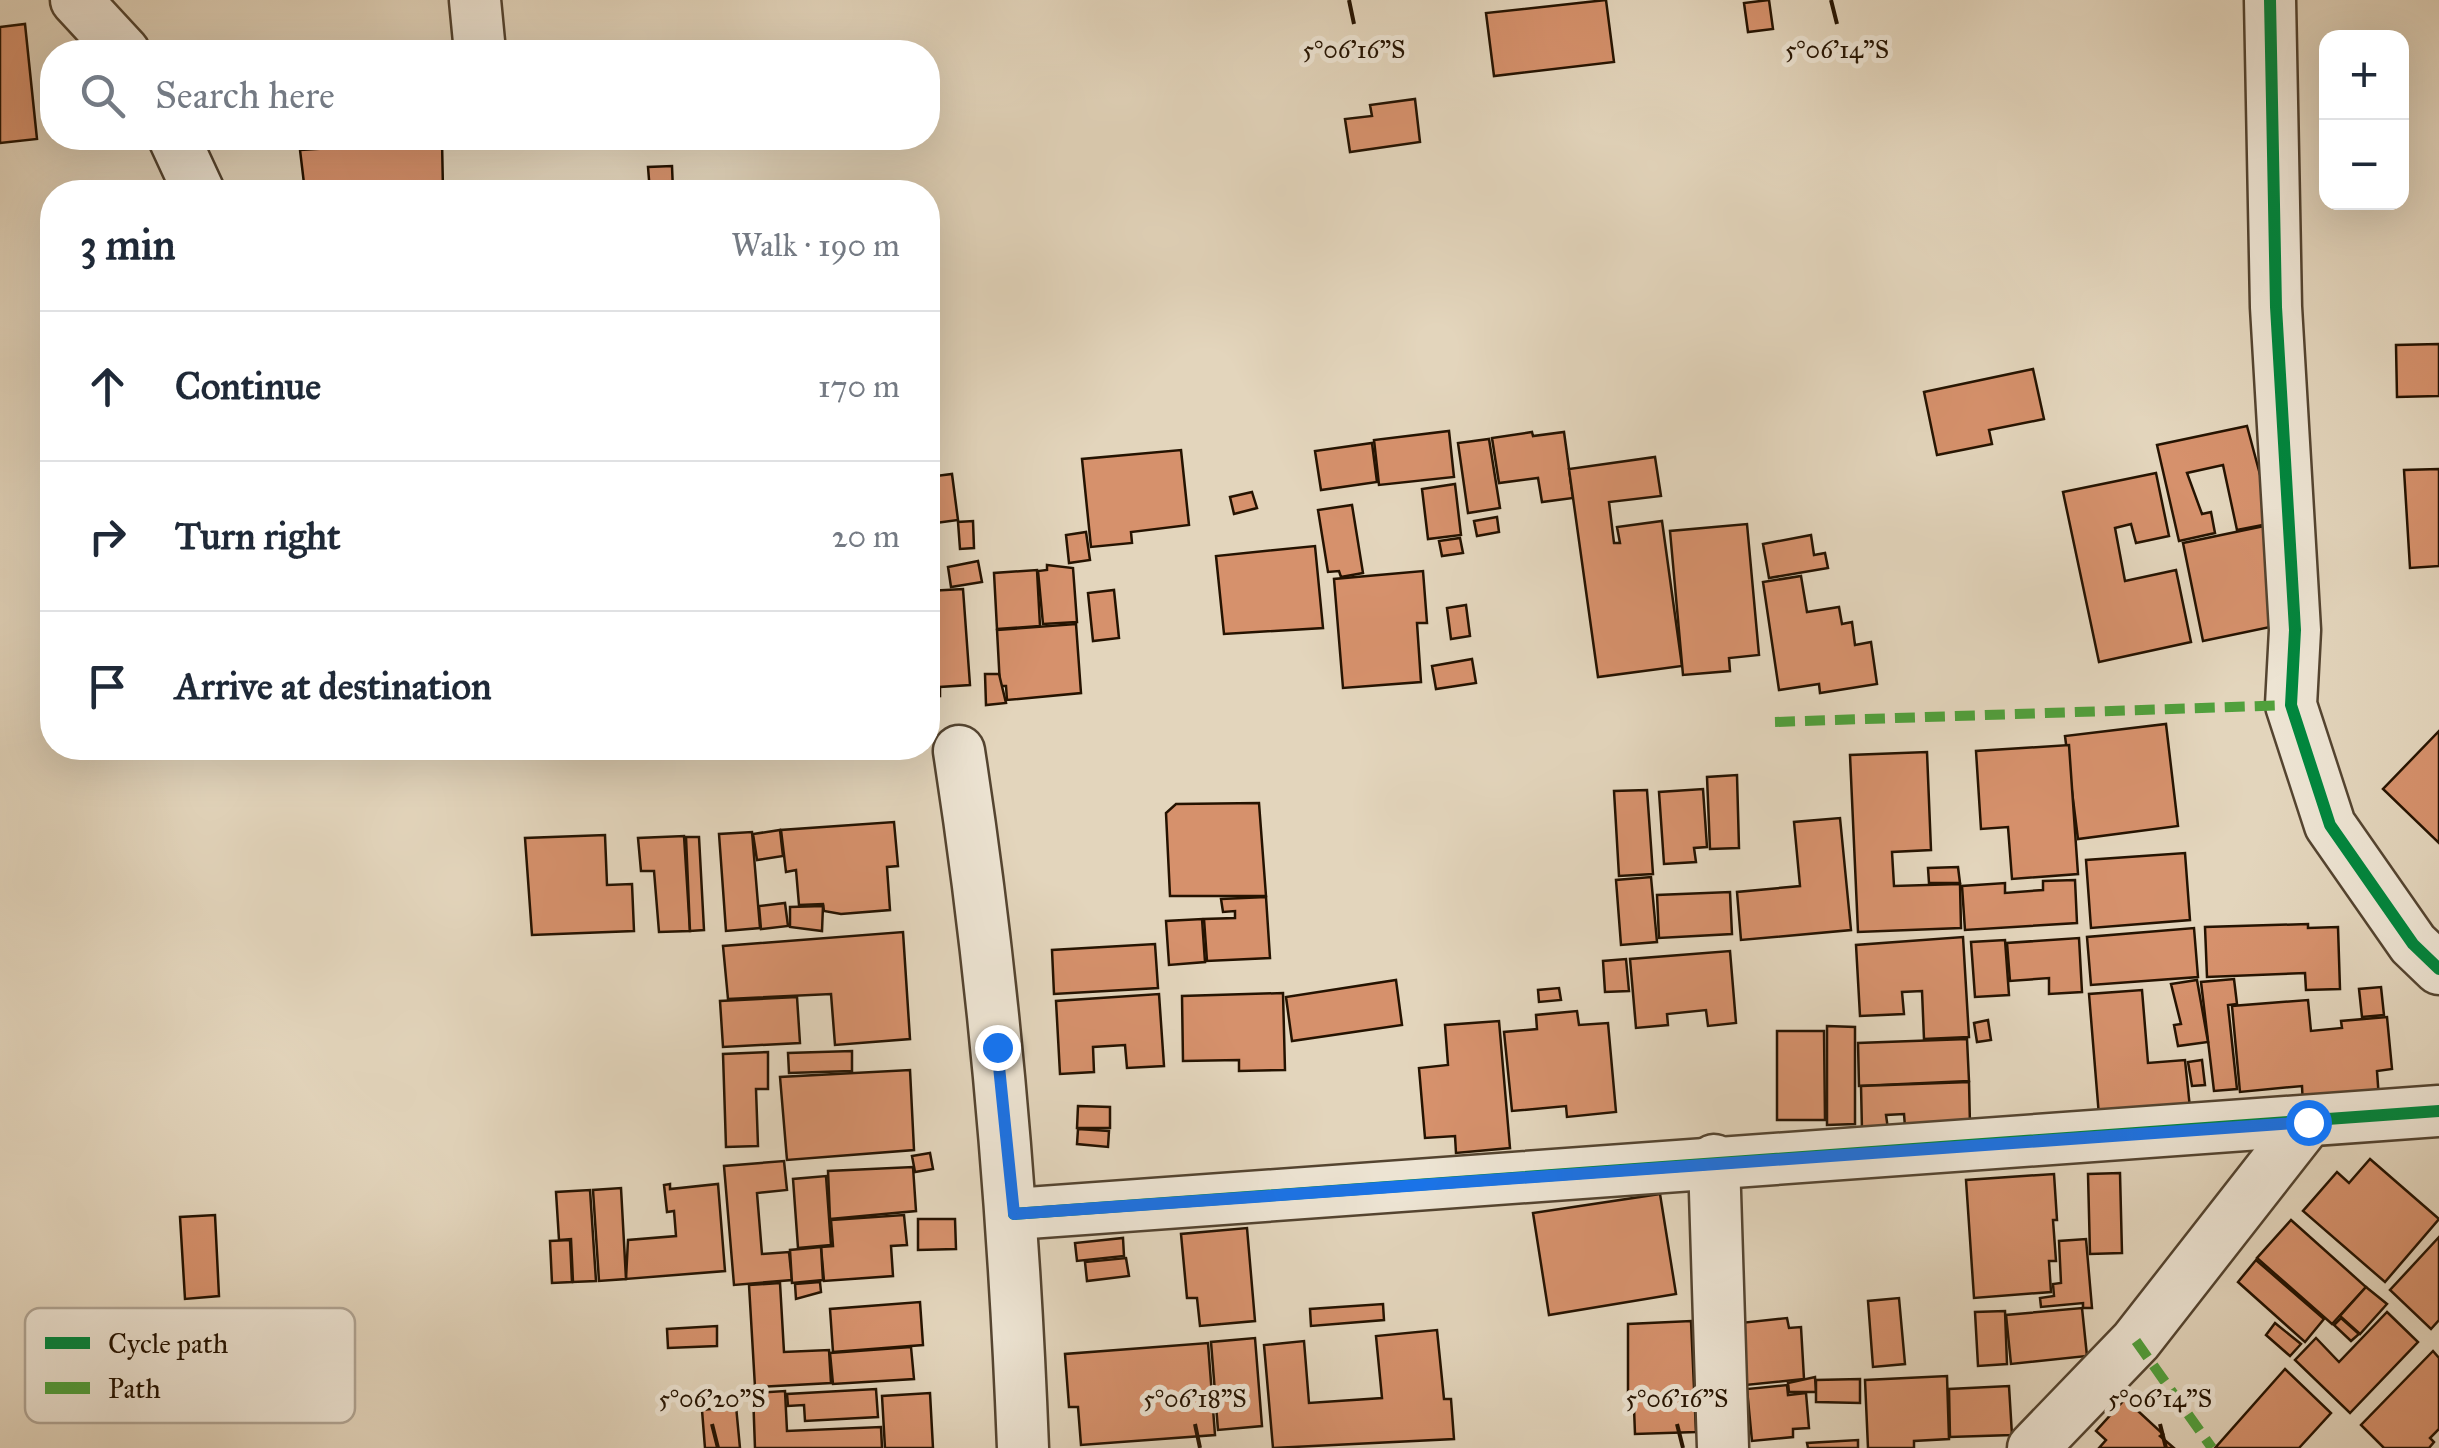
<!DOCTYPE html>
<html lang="en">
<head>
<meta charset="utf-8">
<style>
	:root { --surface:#fff; --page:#f2f2f3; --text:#1f2937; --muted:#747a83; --line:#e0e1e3 }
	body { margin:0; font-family:"IM FELL Great Primer",serif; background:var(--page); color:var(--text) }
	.controls { position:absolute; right:30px; top:30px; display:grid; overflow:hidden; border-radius:20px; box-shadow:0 10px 40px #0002 }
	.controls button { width:90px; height:90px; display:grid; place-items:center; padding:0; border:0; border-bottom:2px solid var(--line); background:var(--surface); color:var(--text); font:50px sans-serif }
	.stop { position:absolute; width:30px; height:30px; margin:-22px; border:8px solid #1a73e8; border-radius:50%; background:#fff }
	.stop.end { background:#1a73e8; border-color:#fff; box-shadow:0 2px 10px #0008 }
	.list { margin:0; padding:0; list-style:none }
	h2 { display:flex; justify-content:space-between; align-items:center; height:130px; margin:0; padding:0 40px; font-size:42px }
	h2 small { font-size:32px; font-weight:400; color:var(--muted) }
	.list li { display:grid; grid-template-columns:65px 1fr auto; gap:30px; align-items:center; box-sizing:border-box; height:150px; padding:0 40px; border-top:2px solid var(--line) }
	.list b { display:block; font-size:38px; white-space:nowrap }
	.list em { font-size:32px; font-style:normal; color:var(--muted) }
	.icon { flex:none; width:55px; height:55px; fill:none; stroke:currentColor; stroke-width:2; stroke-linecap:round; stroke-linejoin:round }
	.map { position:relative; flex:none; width:2439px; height:1448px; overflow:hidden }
	.search { position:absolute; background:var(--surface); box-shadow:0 10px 40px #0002; left:40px; top:40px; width:900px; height:110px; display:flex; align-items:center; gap:25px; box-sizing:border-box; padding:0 35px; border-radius:40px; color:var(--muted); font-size:38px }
	.panel { position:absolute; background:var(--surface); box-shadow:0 10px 40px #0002; left:40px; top:180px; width:900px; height:580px; border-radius:40px }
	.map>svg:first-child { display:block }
	.building { fill:#d6916c; stroke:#251301; stroke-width:2.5 }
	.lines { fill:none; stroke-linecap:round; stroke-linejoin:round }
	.minor-casing { stroke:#544430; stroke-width:55 }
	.minor { stroke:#ede4d3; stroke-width:50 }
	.quiet { stroke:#50a03c; stroke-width:10; stroke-dasharray:20 10; stroke-linecap:butt }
	.cycleway-casing { stroke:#ede4d3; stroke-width:19 }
	.cycleway { stroke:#00873e; stroke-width:12 }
	.route { stroke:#1a73e8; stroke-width:12 }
	.ticks { fill:none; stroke:#251301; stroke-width:4 }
	.key { fill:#ede4d3; stroke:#b1a594; stroke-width:2.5 }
	.key-label { font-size:28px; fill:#251301 }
	.ticks-label { font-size:25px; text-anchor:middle; fill:#251301; stroke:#ede4d3; stroke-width:10; stroke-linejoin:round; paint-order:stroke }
</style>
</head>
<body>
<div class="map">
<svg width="2439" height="1448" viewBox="0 0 2439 1448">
	<rect width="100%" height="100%" fill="#e3d5bc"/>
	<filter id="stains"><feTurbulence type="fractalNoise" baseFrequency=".002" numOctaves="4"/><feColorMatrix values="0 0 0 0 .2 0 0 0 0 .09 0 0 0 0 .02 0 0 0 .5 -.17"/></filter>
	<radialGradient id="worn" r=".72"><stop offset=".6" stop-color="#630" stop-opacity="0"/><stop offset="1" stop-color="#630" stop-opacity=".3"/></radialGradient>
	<g class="building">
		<path d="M1606,0L1614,62L1494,76L1486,13Z"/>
		<path d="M1769,0L1773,29L1748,32L1744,3Z"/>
		<path d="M25,24L37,139L0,143V27Z"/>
		<path d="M1415,99L1420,142L1350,152L1345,119L1372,116L1370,105Z"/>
		<path d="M442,141L443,190L305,192L300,150Z"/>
		<path d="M672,166L673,191L650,192L648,167Z"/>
		<path d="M2439,344V396L2397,397L2396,345Z"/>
		<path d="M2033,369L2044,419L1989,430L1992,444L1937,455L1924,392Z"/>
		<path d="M2247,426L2273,523L2237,530L2223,465L2187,473L2202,514L2211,512L2215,533L2179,541L2157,445Z"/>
		<path d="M1449,431L1454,477L1379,485L1374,440Z"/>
		<path d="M1532,432L1533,436L1564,432L1573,498L1542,502L1538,478L1499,483L1492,438Z"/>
		<path d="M1489,439L1500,508L1468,513L1458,443Z"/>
		<path d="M1372,443L1377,482L1321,490L1315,451Z"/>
		<path d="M1181,450L1189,525L1131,532L1132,543L1091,547L1082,459Z"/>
		<path d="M1655,457L1661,496L1609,502L1614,543H1620L1617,527L1662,521L1682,666L1598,677L1569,469Z"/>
		<path d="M2439,469V566L2410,568L2404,470Z"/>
		<path d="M2156,473L2169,536L2136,543L2131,524L2115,528L2125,581L2176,570L2191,642L2099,662L2063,492Z"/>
		<path d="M952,474L958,520L928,524V477Z"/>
		<path d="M1455,484L1461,535L1428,539L1422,489Z"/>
		<path d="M1252,492L1257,508L1234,514L1230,497Z"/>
		<path d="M1352,505L1363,573L1341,577L1339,571L1328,572L1318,510Z"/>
		<path d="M1497,517L1499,532L1477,536L1474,521Z"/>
		<path d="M973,521L974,548L960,549L958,522Z"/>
		<path d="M1747,524L1759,655L1729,658L1730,671L1683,675L1670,531Z"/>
		<path d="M2269,525L2289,623L2203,641L2183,543Z"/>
		<path d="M1086,532L1090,560L1069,563L1066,535Z"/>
		<path d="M1811,535L1814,555L1825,553L1828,568L1769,578L1763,544Z"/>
		<path d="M1460,538L1463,553L1442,556L1439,541Z"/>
		<path d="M1315,546L1323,628L1224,634L1216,556Z"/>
		<path d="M978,561L982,582L951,587L948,567Z"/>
		<path d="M1047,565L1073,568L1077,622L1043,624L1038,571L1047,570Z"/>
		<path d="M1037,570L1040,626L997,629L994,573Z"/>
		<path d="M1423,571L1427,623H1417L1421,682L1343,688L1334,579Z"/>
		<path d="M1801,576L1807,612L1839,607L1842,624L1852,622L1855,645L1871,642L1877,684L1820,693L1819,684L1779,690L1763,582Z"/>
		<path d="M963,589L970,685L940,687V696L928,697V591Z"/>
		<path d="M1114,590L1119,638L1093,641L1088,593Z"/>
		<path d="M1466,605L1470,636L1451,639L1447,608Z"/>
		<path d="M1076,624L1081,693L1007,700L1006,686H1000L997,630Z"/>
		<path d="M1472,659L1476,683L1436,689L1432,666Z"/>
		<path d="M985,674H999L1006,703L986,705Z"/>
		<path d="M2166,724L2178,826L2078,839L2065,736Z"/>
		<path d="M2439,731V843L2383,789Z"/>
		<path d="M2069,745L2078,874L2012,879L2008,827L1981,829L1976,751Z"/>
		<path d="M1927,752L1931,850L1892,852L1894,886L1960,884L1961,928L1858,932L1850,755Z"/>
		<path d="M1737,775L1739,848L1710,849L1707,777Z"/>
		<path d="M1703,789L1707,847L1694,848L1696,862L1664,864L1659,792Z"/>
		<path d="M1647,790L1653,874L1619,876L1614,791Z"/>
		<path d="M1259,803L1266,896H1170L1166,813L1176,804Z"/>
		<path d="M1840,818L1851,930L1741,940L1737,892L1800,886L1794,822Z"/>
		<path d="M894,822L898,866L887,867L890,910L841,914L824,911L823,904L799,905L796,870L786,872L781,830Z"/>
		<path d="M780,830L783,856L757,860L753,834Z"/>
		<path d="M752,832L760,928L726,931L719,834Z"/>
		<path d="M605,835L607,885L632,884L634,931L532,935L525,838Z"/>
		<path d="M684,836L690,931L659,932L654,871H641L638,838Z"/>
		<path d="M686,837H699L704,930L690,931Z"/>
		<path d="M2185,853L2190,920L2091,928L2086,860Z"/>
		<path d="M1958,867L1960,883H1929L1928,868Z"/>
		<path d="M1651,877L1657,942L1621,945L1616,880Z"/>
		<path d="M2075,880L2077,923L1965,930L1962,886L2005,883V893L2043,890V881Z"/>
		<path d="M1730,892L1732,934L1659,938L1657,895Z"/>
		<path d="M1266,897L1270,958L1207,961L1204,919L1235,918V911L1223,912L1221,899Z"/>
		<path d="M785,903L788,926L761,929L759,906Z"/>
		<path d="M823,906L822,931L790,927V907Z"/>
		<path d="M1202,919L1205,962L1169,965L1166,921Z"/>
		<path d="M2308,924V928L2338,927L2340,989L2306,990L2305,973L2207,977L2205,927Z"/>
		<path d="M2194,928L2198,977L2091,985L2087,937Z"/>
		<path d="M903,932L910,1039L835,1045L831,994L728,999L723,946Z"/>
		<path d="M1963,937L1969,1037L1924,1039L1922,991L1902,992L1904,1014L1860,1016L1856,945Z"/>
		<path d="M2079,938L2082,992L2049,994V978L2010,981L2007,943Z"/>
		<path d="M2005,940L2009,995L1975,997L1971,942Z"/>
		<path d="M1155,944L1158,988L1054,994L1052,950Z"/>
		<path d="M1730,951L1736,1023L1708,1026L1706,1010L1667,1014L1668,1025L1636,1028L1630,959Z"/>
		<path d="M1626,959L1629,991L1605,992L1603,961Z"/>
		<path d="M2234,979L2237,1004L2228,1005L2237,1089L2214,1091L2201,982Z"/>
		<path d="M1396,980L1402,1025L1292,1041L1286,997Z"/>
		<path d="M2197,980L2208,1042L2178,1046L2174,1025L2181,1024L2171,984Z"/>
		<path d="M2381,987L2384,1015L2362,1017L2359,989Z"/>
		<path d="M1559,988L1561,1000L1539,1002L1538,990Z"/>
		<path d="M2142,990L2148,1063L2185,1060L2190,1108L2099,1116L2089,994Z"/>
		<path d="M1283,993L1285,1070L1239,1071V1060L1183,1061L1182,996Z"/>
		<path d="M1159,994L1164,1066L1127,1068L1125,1045L1093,1047L1094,1072L1060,1074L1056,1001Z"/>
		<path d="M797,997L800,1043L723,1047L720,1001Z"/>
		<path d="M2308,1000L2311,1031L2342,1028L2341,1021L2387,1017L2392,1069L2377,1071L2379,1099L2303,1106L2302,1086L2240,1092L2232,1006Z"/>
		<path d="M1577,1011L1579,1025L1608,1023L1616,1112L1567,1117L1566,1106L1512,1111L1504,1032L1537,1029L1536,1015Z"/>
		<path d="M1988,1020L1991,1040L1977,1042L1974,1023Z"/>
		<path d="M1499,1021L1510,1148L1456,1153L1455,1136L1425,1138L1419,1068L1448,1065L1445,1025Z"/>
		<path d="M1827,1026L1855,1027V1124L1827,1125Z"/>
		<path d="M1777,1031H1824L1825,1120H1777Z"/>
		<path d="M1967,1039L1969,1081L1859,1086L1858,1043Z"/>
		<path d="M852,1051V1071L789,1073L788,1053Z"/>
		<path d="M768,1052V1089H756L758,1146L726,1147L723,1054Z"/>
		<path d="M2202,1060L2205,1085L2192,1086L2188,1062Z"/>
		<path d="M910,1070L914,1150L787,1160L780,1077Z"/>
		<path d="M1969,1082L1970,1125L1905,1127L1904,1114L1886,1115L1888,1129L1862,1130L1861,1086Z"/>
		<path d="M1078,1106L1110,1107V1128H1077Z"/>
		<path d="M1078,1129L1109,1131L1108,1147L1077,1144Z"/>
		<path d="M930,1153L933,1169L915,1172L912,1156Z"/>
		<path d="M2370,1159L2439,1219L2385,1282L2303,1211L2337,1172L2349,1183Z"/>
		<path d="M784,1161L787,1190L757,1193L762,1254L789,1252L792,1280L734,1285L724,1166Z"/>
		<path d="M913,1167L916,1211L830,1219L828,1171Z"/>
		<path d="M2120,1173L2122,1253L2090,1254L2088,1174Z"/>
		<path d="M2054,1174L2057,1220H2053L2056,1261H2049L2051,1292L1974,1298L1966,1180Z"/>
		<path d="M826,1176L831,1245L798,1248L793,1179Z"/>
		<path d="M670,1184V1189L718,1184L725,1271L626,1279L628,1240L676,1236L674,1211L667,1212L664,1185Z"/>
		<path d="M621,1188L626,1279L599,1281L593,1190Z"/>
		<path d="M590,1190L596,1281L573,1282L571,1239L559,1240L556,1192Z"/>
		<path d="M1660,1194L1676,1294L1549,1315L1533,1213Z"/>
		<path d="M215,1215L219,1296L185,1299L180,1217Z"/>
		<path d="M904,1215L907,1245L891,1246L893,1276L824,1281L821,1247L833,1246L831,1220Z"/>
		<path d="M918,1219H955L956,1249L918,1250Z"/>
		<path d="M2291,1220L2366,1287L2332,1324L2257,1258Z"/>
		<path d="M1247,1228L1255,1321L1200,1326L1197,1298H1187L1181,1234Z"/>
		<path d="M2439,1237V1320L2431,1329L2390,1290Z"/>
		<path d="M1123,1238L1124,1256L1077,1261L1075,1243Z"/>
		<path d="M2086,1239L2092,1308H2083V1303L2041,1307L2040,1298L2054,1296L2053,1284L2061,1283L2059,1241Z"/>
		<path d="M570,1240L572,1282L552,1283L550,1241Z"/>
		<path d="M821,1247L823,1280L792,1283L790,1250Z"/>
		<path d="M1126,1258L1129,1276L1087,1281L1085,1262Z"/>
		<path d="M2256,1260L2324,1319L2305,1342L2238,1282Z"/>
		<path d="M820,1282L821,1292L796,1299L795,1284Z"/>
		<path d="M780,1283L784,1352L829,1350L831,1383L755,1387L749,1285Z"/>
		<path d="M2366,1287L2387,1304L2360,1334L2340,1316Z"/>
		<path d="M1899,1298L1905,1364L1873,1367L1868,1301Z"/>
		<path d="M920,1302L923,1345L833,1352L830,1309Z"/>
		<path d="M1383,1304L1384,1320L1311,1326L1310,1309Z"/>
		<path d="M2082,1308L2087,1356L2011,1364L2006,1315Z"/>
		<path d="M2005,1311L2007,1364L1978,1366L1975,1312Z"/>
		<path d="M2387,1312L2418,1342L2350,1413L2295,1360L2316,1338L2339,1362Z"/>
		<path d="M1787,1318L1789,1328L1801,1327L1804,1379L1746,1385L1740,1323Z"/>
		<path d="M2341,1318L2359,1334L2351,1341L2334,1325Z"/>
		<path d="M1691,1321L1696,1432L1635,1434L1634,1408H1628V1324Z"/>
		<path d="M2275,1323L2301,1344L2290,1356L2266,1335Z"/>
		<path d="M717,1326V1346L668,1348L667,1329Z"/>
		<path d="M1437,1330L1444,1399H1451L1454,1439L1273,1448L1264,1345L1304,1341L1309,1403L1382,1398L1376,1336Z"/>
		<path d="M1255,1338L1262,1426L1218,1430L1211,1342Z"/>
		<path d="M1208,1343L1215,1435L1081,1445L1078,1407H1069L1065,1354Z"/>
		<path d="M911,1347L914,1379L833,1384L830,1353Z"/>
		<path d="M2433,1351L2439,1358V1429L2430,1438L2434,1442L2429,1448H2384L2361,1425Z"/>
		<path d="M2285,1369L2331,1413L2299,1448H2215Z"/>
		<path d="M1947,1376L1949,1439L1914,1441V1448H1868L1865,1380Z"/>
		<path d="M1815,1377L1816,1392H1789L1788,1383Z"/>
		<path d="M1860,1379V1403L1816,1402V1380Z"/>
		<path d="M1787,1385L1788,1395L1806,1393L1809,1428L1793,1429V1437L1752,1441L1747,1389Z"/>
		<path d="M2009,1386L2012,1435L1950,1437L1949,1389Z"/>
		<path d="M876,1389L878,1417L805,1421L804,1405L788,1406L787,1394Z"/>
		<path d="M785,1391L787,1431L881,1427L882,1448H755L753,1393Z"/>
		<path d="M930,1393L933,1448H885L882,1396Z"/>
		<path d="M2125,1399L2163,1434L2160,1436L2174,1448H2099L2106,1440L2096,1431Z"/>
		<path d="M736,1406L740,1448H705L702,1410Z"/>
		<path d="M1858,1440V1448H1808L1807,1443Z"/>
	</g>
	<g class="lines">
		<g class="minor-casing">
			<g id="minor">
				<path d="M76,0L124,52"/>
				<path d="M475,0L480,52"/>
				<path d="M2270,0L2276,307L2295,630L2291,705L2330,825L2413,944L2439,969"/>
				<path d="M174,138L199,192"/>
				<path d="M959,751C995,983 1014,1214 1023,1448"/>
				<path d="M1714,1160L1723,1448"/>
				<path d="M1014,1214L2439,1111"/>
				<path d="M2033,1448L2136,1341L2308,1121"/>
			</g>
		</g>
		<use href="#minor" class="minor"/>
		<g class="quiet">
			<path d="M1775,722L2291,705"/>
			<path d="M2136,1341L2212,1448"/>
		</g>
		<g class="cycleway-casing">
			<g id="cycleway">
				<path d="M2270,0L2276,307L2295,630L2291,705L2330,825L2413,944L2439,969"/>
				<path d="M1014,1214L2439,1111"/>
			</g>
		</g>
		<use href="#cycleway" class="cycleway"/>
	</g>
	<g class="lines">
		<path class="route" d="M997,1047L1014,1214C1445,1185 1876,1149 2308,1122"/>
	</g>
	<path class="ticks" d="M1349,0L1354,24M1831,0L1837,24M712,1424L718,1448M1195,1424L1200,1448M1677,1424L1683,1448M2160,1424L2166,1448"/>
	<rect x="25" y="1308" width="330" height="115" rx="15" class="key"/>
	<rect x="45" y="1337" width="45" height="12" fill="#00873e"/>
	<rect x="45" y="1382" width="45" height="12" fill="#50a03c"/>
	<g class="key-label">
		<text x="108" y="1353">Cycle path</text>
		<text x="108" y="1398">Path</text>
	</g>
	<g class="ticks-label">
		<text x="1354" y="58">5°06'16"S</text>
		<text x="1837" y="58">5°06'14"S</text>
		<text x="712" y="1407">5°06'20"S</text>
		<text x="1195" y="1407">5°06'18"S</text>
		<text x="1677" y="1407">5°06'16"S</text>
		<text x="2160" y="1407">5°06'14"S</text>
	</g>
	<rect width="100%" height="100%" filter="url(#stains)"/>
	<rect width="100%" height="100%" fill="url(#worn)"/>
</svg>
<div class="controls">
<button>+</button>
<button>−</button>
</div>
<div class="stop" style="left:2308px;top:1122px"></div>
<div class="stop end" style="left:997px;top:1047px"></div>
<div class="search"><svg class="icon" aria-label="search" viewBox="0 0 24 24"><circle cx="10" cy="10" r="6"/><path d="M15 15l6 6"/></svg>Search here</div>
<section class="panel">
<h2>3 min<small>Walk · 190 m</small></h2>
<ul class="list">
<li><svg class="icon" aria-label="ahead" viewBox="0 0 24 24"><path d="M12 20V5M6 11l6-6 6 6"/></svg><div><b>Continue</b></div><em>170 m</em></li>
<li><svg class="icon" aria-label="right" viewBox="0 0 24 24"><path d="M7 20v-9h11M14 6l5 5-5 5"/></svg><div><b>Turn right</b></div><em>20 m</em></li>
<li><svg class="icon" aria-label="arrive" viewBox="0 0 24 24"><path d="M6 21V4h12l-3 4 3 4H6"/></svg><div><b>Arrive at destination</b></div></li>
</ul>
</section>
</div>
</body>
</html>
